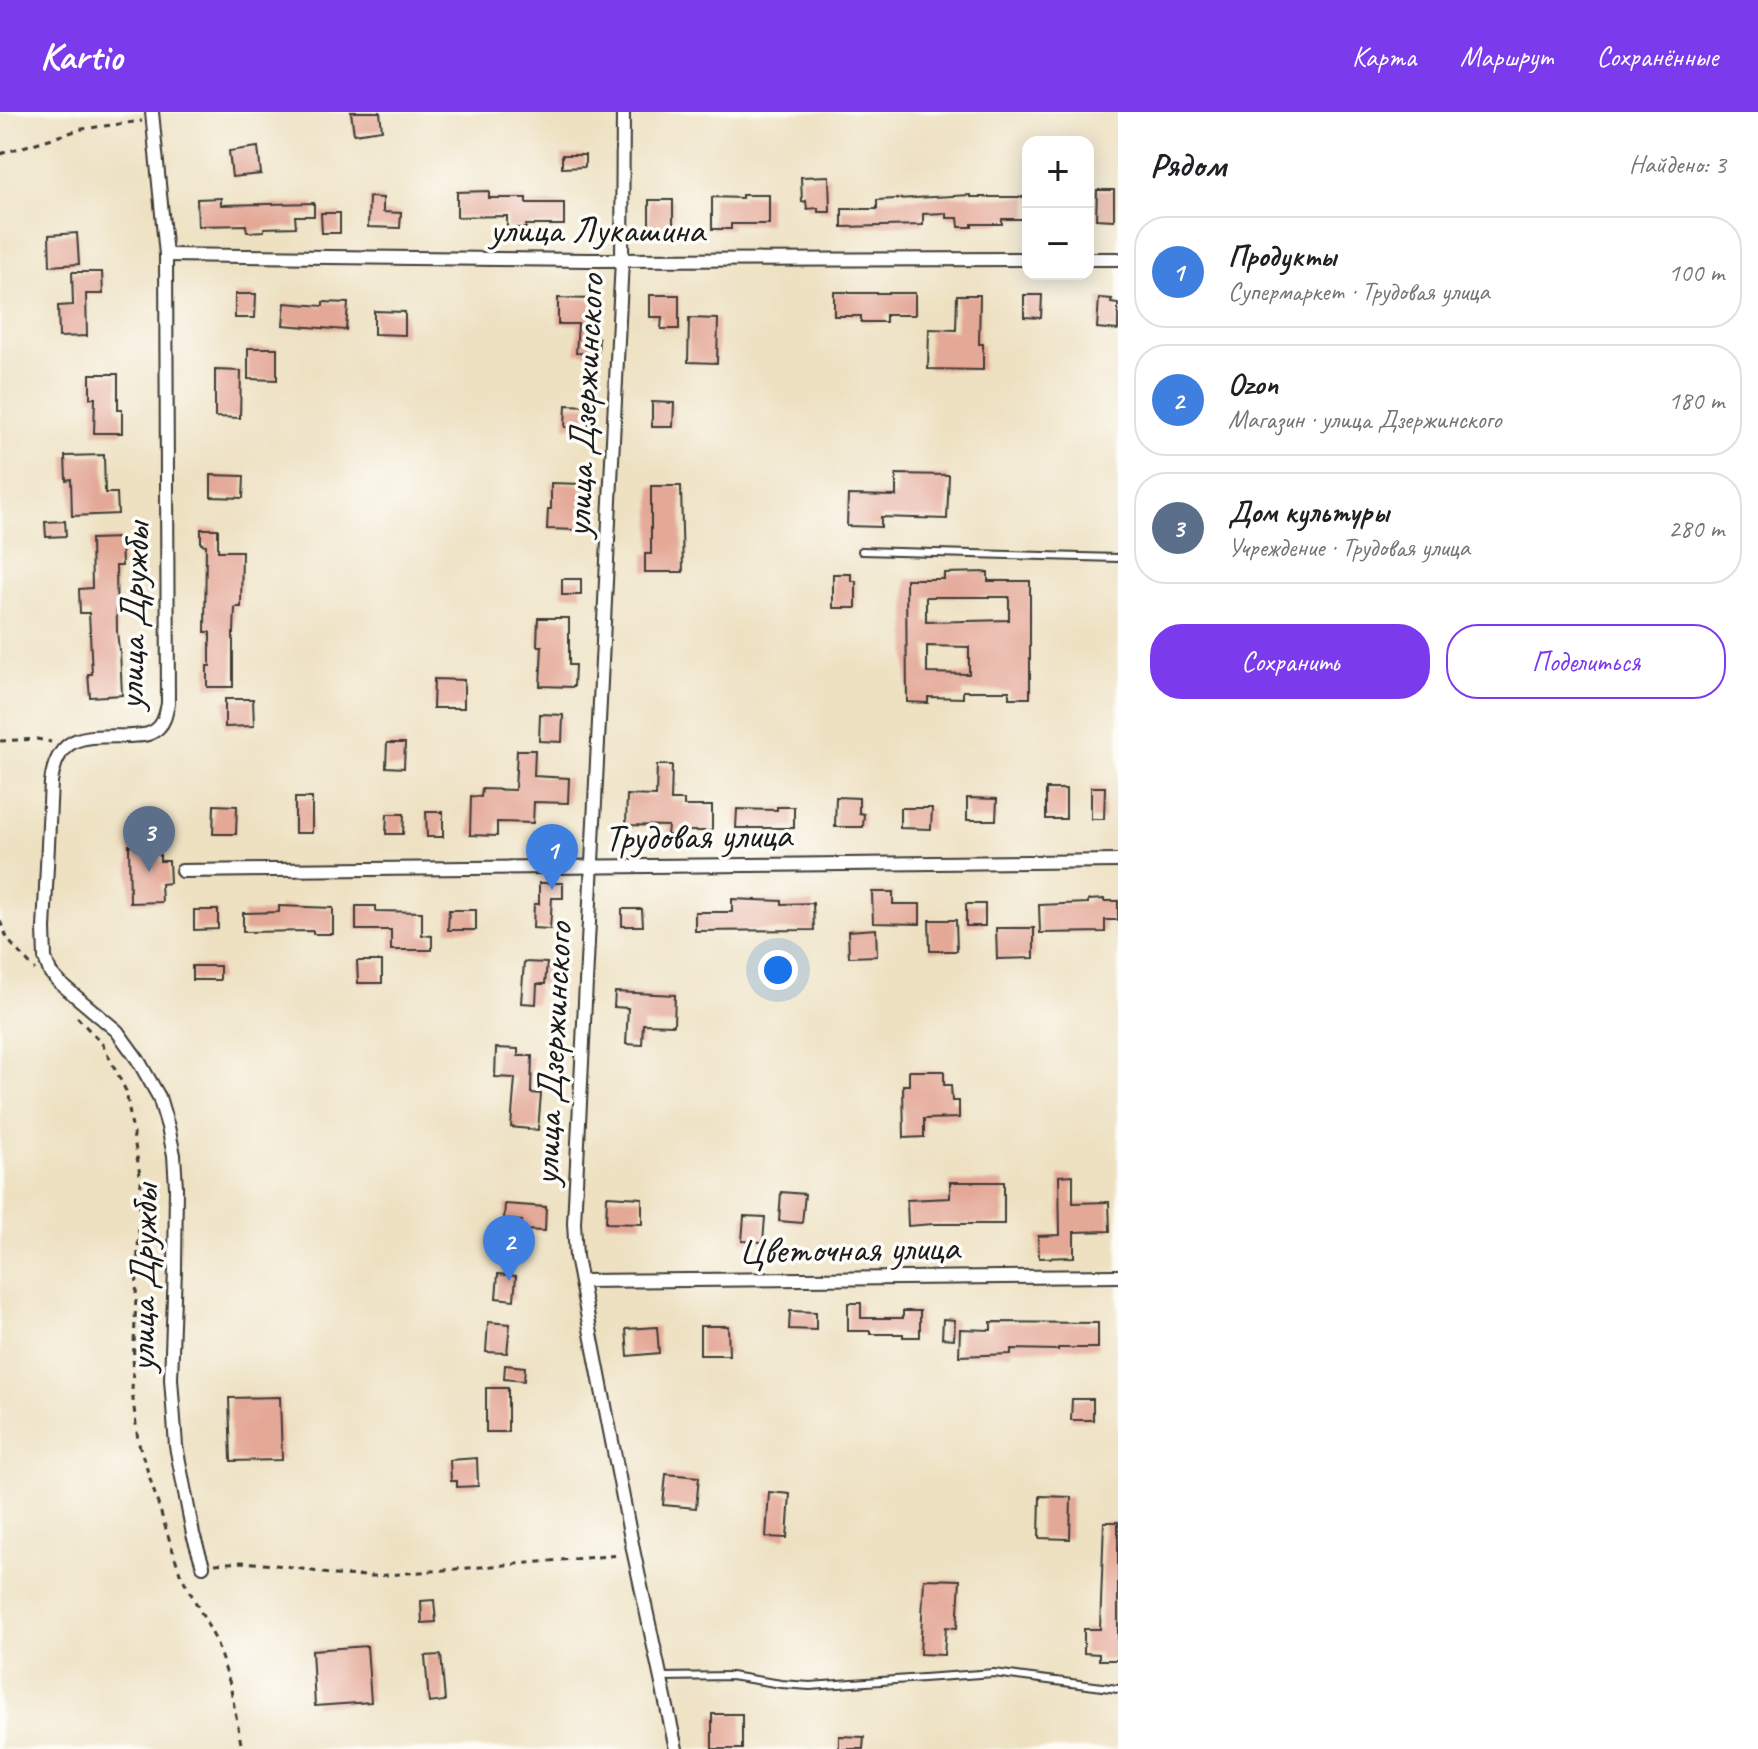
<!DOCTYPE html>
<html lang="ru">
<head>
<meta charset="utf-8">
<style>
	:root { --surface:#fff; --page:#f2f2f2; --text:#202124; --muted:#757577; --line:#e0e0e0; --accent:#7c3aed }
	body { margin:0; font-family:Caveat,sans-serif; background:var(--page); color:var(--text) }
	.controls { position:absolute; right:24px; top:24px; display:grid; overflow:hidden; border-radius:16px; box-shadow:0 4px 20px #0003 }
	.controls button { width:72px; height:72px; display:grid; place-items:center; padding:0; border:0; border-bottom:2px solid var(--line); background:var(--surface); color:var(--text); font:40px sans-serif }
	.you { position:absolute; left:778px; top:858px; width:28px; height:28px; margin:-20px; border:6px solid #fff; border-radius:50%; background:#1a73e8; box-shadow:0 0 0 12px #1a73e833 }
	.badge { display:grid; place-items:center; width:52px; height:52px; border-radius:50%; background:var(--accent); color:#fff; font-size:26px; font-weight:700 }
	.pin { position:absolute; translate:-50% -66px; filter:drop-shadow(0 2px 4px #0008) }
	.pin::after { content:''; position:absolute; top:42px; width:28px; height:24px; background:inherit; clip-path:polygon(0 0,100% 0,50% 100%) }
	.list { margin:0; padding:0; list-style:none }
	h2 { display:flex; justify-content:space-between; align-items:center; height:104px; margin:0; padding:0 32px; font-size:34px }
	h2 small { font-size:26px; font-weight:400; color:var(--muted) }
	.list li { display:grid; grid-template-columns:52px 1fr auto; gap:24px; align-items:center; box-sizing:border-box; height:112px; margin:0 16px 16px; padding:0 16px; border:2px solid var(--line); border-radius:32px }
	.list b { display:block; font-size:30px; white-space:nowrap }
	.list p { margin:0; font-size:26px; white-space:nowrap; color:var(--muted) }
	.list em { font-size:26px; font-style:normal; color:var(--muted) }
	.actions { display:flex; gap:16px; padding:24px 32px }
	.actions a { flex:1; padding:18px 0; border:2px solid var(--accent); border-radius:32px; text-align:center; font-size:28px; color:var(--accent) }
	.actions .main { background:var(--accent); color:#fff }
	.map { position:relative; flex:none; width:1118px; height:1637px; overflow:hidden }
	header { display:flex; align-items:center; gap:48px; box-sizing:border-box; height:112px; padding:0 40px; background:var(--accent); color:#fff }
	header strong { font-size:38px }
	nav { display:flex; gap:44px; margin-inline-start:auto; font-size:28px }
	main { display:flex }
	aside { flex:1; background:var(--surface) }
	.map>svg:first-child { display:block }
	.building { fill:#e4a897; fill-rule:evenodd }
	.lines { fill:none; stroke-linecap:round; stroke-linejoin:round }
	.service-casing { stroke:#3c3a35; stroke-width:10 }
	.minor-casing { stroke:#3c3a35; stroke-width:16 }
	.path { stroke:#3c3a35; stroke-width:3; stroke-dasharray:6 6; stroke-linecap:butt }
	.service { stroke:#fff; stroke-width:6 }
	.minor { stroke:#fff; stroke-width:12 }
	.labels { text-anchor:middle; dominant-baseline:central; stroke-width:7; stroke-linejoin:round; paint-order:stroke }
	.street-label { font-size:38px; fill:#1c1c1c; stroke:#fdfcf7 }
</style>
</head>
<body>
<header>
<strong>Kartio</strong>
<nav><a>Карта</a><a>Маршрут</a><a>Сохранённые</a></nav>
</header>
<main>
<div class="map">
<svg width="1118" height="1637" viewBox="0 0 1118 1637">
	<rect width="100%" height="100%" fill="#fdfcf7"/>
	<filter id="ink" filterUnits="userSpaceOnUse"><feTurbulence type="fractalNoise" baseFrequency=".0125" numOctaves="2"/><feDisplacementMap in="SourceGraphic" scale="16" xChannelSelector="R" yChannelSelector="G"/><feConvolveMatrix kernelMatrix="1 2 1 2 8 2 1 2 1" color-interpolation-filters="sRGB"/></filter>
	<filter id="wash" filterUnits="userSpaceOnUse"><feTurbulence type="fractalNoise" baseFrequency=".006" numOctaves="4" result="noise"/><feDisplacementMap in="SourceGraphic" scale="32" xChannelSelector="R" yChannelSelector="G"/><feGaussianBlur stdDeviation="1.8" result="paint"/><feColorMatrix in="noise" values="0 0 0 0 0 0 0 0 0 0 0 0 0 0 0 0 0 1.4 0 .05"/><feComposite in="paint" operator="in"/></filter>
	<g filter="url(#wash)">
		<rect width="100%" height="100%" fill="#eee1c2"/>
		<g id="blocks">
			<g class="building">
				<path d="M351,0H380L382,18L354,22Z"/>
				<path d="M258,35L261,62L232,65L229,39Z"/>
				<path d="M562,43H585V55L562,56Z"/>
				<path d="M829,64L830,100H818V96L807,97L806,89L802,90L801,65Z"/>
				<path d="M1097,78H1114V108L1096,107Z"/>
				<path d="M489,79V86H526V91H564V113H526V116H507V104L457,105V80Z"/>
				<path d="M742,83H769V112H731V117H712V85L742,86Z"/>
				<path d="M971,83V85H1028V107H1002V112H972V115H959L958,106H946V101L923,102V113L842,115V97H877V88Z"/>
				<path d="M369,85L383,86V100L401,101L400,116L368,115Z"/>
				<path d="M221,86V93L314,91V104H295L296,115L264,116V119L247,120L246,113L198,114L197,87Z"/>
				<rect x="649" y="88" width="24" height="32"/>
				<path d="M321,101H340V121H322Z"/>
				<path d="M77,121L79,152L50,154L49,123Z"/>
				<path d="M72,160H102L103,182H86L87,224L59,225L58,194L73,193Z"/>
				<path d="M834,180H849V181H915V203H886V210H861V204H834Z"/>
				<path d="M235,182H256L255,206H235Z"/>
				<path d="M650,183H679V217H661L662,205H650Z"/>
				<path d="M957,183H980L979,232H983V258L928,257L929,217L956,218Z"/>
				<path d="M1024,183H1042L1041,206L1024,205Z"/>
				<path d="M558,186L592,187V226H599L598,242L576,241L578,212H558Z"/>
				<path d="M1099,186L1112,187L1111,191L1118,192V218L1097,216Z"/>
				<path d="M323,190L348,191L346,218L283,213L285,191L323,194Z"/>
				<path d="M374,199L405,200V223L374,222Z"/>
				<path d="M689,206L718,207L717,251L688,250Z"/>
				<path d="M248,236H277V268L248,267Z"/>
				<path d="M215,258L241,259L240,306L215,305Z"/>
				<path d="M90,262H118V298H122V321H94L95,286H90Z"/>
				<path d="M652,290L674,291L673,315H652Z"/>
				<path d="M566,293L589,294L588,316L565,315Z"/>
				<path d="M104,343L105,381H117L118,402L72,404L71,367L66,368L65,344Z"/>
				<path d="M896,362L949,363L947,407L881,405V415L847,414L848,383L896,384Z"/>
				<path d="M211,363L244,364L243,386L211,385Z"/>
				<path d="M551,371L582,372L579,418L547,417L548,397H551Z"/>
				<path d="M651,374H681L683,460H645V442H651Z"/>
				<path d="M65,409L66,424L46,425L45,410Z"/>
				<path d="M201,417H218V439H242L241,495H235L234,521H233V575H207V554H210V520H205L206,433L201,432Z"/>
				<path d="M121,426L122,454H116L117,519L119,538H120L122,583L90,585L88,562H92L89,501H80L79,477L92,476L91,427Z"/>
				<path d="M988,460V469H1030V586H1009V579H963V586L928,585V591L907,590L906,467H944V461ZM926,485H1009V508L926,510ZM927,534L969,535V562L927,561Z"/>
				<path d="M833,462H851V469H856V496H833Z"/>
				<rect x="562" y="467" width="19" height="16"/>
				<path d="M538,506H569V553H575L574,575L540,574L542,534H537Z"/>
				<path d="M434,567L464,568V596H433Z"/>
				<path d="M225,587H253L254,614L225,615Z"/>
				<path d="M540,602L563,603L562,630L539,629Z"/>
				<path d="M387,631H405L404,656L386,655Z"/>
				<path d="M517,638H535L534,664L569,666L568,691L534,690L533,711L497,710V724L470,723L471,684L481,685L482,677L515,678Z"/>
				<path d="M657,653H672L671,688H684V694H712V719H683V724L667,723L668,714L626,713L627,683L656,684Z"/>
				<path d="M1091,675H1105L1104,707H1091Z"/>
				<rect x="1046" y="677" width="20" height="30"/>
				<path d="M836,685L859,686V701L864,702L863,715H835Z"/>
				<rect x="295" y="686" width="17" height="35"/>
				<path d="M967,686L997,687L996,708H967Z"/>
				<path d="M214,693L237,694L236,722H213Z"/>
				<path d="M777,695H794V716H736L737,697L777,698Z"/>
				<path d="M900,696H932L931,717L900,716Z"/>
				<path d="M426,700H443V725H427Z"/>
				<path d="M387,702H404L403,722H386Z"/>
				<path d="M160,732V749H169L170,771L161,772L162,790L130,791L129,733Z"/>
				<path d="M539,771H563V786H552L550,817L533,816L534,792H539Z"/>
				<path d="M872,780H893V792H920V812L873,811Z"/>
				<path d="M732,787L782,789V792L813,791L814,818L695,819V800H732Z"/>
				<path d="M1104,787V789H1118V808H1105V820L1040,821L1039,793L1088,791V788Z"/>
				<rect x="966" y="792" width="19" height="22"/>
				<path d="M279,794L333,796V822H313V819L243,820V801L279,800Z"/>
				<path d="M356,794H376V799L422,800V823L432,824V838H391V818H356Z"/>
				<path d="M622,797H642L643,814H622Z"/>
				<path d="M194,798H218V817L194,818Z"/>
				<path d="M449,798H476V818H448Z"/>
				<path d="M929,808H956L957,839H930Z"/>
				<path d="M996,816H1034V846L997,847Z"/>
				<path d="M876,817L877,844L849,845L848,819Z"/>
				<path d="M357,849H382V871H358Z"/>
				<path d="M524,850L547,851L545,872H537L536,892L521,891Z"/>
				<rect x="192" y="854" width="28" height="14"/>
				<path d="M615,880L675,883L674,913L643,912L642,933L626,932L628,896L614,895Z"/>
				<path d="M496,936L518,937V944H532L531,981L541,982L538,1018L511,1015L515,966L495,965Z"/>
				<path d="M909,959H944V973H951L952,989H959V1006L924,1007V1025L904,1026L903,973H909Z"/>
				<path d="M1073,1063V1091L1109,1090L1110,1119L1074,1120V1145L1039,1146L1038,1124L1060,1123L1059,1064Z"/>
				<path d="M950,1070H1004V1112H933L908,1114L907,1088L950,1086Z"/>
				<path d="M781,1080L805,1082L802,1111L779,1109Z"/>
				<path d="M607,1084L642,1086V1112L606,1111Z"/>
				<path d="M505,1092L546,1095L545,1119L521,1118L522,1109L504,1108Z"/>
				<path d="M744,1104L765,1105L763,1130L742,1129Z"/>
				<path d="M498,1162L516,1164L514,1188L496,1186Z"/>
				<path d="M848,1191H861V1206H903V1199H920V1225H903V1222H870V1219H848Z"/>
				<path d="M790,1199L816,1200V1218L789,1217Z"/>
				<path d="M943,1207L955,1208L954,1227L942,1226Z"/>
				<path d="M488,1210L510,1212L507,1241L486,1240Z"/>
				<path d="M991,1210L1098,1211V1236H1058V1238L1011,1237V1242L959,1244L960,1217L991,1218Z"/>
				<path d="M700,1214H728L729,1243H700Z"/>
				<path d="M657,1215L659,1241L628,1244L626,1217Z"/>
				<path d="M505,1253L525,1255L524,1269L504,1267Z"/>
				<rect x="486" y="1276" width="22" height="44"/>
				<path d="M280,1285L282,1348L231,1349L229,1286Z"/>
				<path d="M1072,1287H1093V1308H1071Z"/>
				<path d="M477,1346L478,1374L457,1375V1369H451L450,1348Z"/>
				<path d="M666,1362L699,1365L696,1396L663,1393Z"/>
				<path d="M769,1380L790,1382L787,1426L766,1425Z"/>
				<path d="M1040,1384L1071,1385L1070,1427L1039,1426Z"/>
				<path d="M1104,1410H1118V1548H1099V1542L1084,1541V1517H1100Z"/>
				<path d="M924,1467L960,1468L957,1516L946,1515L944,1543L920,1542Z"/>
				<path d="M434,1488L436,1510L422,1511L421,1489Z"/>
				<path d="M367,1534L371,1590L315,1594L312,1538Z"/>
				<path d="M441,1543L445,1589L429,1591L425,1544Z"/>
				<rect x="712" y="1602" width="30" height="35"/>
				<path d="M839,1624L864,1625L863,1637H839Z"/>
			</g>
		</g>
	</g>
	<g filter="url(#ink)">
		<use href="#blocks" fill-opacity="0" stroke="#3c3a35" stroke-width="2"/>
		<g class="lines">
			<g class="service-casing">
				<g id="service">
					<path d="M862,439L1118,446"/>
					<path d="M661,1565L731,1564L781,1572L810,1574L994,1561L1118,1577"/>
				</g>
			</g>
			<g class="minor-casing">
				<g id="minor">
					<path d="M152,0L166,143L168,592C166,600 165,609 159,615C151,624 141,623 130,624C87,625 58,619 51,670L44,817L45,846L50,860L60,871L117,919L138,948L159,985L168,1015L174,1043L176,1075L175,1157L171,1267L176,1334L193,1422L203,1454"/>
					<path d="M623,0L622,148L574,1111L576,1145L634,1442L676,1637"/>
					<path d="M166,143L589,148L1028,147"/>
					<path d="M1088,147H1118"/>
					<path d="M182,759L1118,749"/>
					<path d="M581,1169L1118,1164"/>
				</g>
			</g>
			<g class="path">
				<path d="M0,42L82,17L142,9"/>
				<path d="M0,629L37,627L51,630"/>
				<path d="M0,809L8,828L35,858"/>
				<path d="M77,905L103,933L126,979L141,1069L132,1279L138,1329L180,1461L215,1527L230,1572L242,1637"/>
				<path d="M215,1452L242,1450L286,1454L334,1463L375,1464L621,1443"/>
			</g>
			<use href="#service" class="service"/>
			<use href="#minor" class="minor"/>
		</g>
	</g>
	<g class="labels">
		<g class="street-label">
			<text x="597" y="117">улица Лукашина</text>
			<text transform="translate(584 294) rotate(-87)">улица Дзержинского</text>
			<text transform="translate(133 504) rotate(-88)">улица Дружбы</text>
			<text transform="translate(698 724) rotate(-1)">Трудовая улица</text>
			<text transform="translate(552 942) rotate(-87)">улица Дзержинского</text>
			<text transform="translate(849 1137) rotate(-1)">Цветочная улица</text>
			<text transform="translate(143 1166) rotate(-89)">улица Дружбы</text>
		</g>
	</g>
</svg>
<div class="controls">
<button>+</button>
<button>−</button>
</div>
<div class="you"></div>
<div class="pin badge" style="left:552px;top:778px;background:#3f7fe0">1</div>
<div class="pin badge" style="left:509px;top:1169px;background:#3f7fe0">2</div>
<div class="pin badge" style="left:149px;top:760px;background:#5c6f8a">3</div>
</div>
<aside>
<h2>Рядом<small>Найдено: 3</small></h2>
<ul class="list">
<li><span class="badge" style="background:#3f7fe0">1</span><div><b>Продукты</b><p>Супермаркет · Трудовая улица</p></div><em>100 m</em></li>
<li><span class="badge" style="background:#3f7fe0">2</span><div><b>Ozon</b><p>Магазин · улица Дзержинского</p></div><em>180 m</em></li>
<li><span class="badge" style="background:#5c6f8a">3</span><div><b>Дом культуры</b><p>Учреждение · Трудовая улица</p></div><em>280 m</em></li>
</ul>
<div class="actions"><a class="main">Сохранить</a><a>Поделиться</a></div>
</aside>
</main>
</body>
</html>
